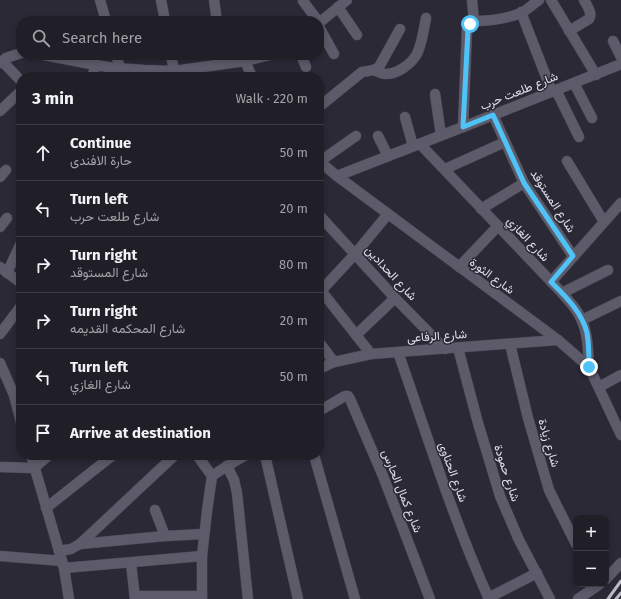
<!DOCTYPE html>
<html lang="en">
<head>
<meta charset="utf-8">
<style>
	:root { --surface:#201f28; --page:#2d2c34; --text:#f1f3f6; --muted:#a2a2a8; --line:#3d3d45 }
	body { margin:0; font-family:"Fira Sans",Vazirmatn,sans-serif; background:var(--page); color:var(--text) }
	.controls { position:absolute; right:12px; bottom:12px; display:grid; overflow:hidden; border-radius:8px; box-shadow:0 2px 6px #0003 }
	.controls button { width:36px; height:36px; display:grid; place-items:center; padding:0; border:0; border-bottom:1px solid var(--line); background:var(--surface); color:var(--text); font:20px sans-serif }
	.stop { position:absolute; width:12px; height:12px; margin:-9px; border:3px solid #4fc3f7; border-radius:50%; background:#fff }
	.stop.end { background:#4fc3f7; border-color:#fff; box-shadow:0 1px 4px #0008 }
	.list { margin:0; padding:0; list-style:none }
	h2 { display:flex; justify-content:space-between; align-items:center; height:52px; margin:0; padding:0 16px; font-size:17px }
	h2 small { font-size:13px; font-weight:400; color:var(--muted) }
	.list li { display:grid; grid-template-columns:26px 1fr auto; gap:12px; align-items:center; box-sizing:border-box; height:56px; padding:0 16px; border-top:1px solid var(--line) }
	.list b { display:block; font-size:15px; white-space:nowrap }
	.list p { margin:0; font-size:13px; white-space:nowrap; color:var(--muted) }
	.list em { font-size:13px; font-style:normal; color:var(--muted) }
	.icon { flex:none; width:22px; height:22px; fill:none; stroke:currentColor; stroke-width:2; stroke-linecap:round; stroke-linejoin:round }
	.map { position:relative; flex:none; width:621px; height:599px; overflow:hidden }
	.search { position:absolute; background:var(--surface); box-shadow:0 2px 6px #0003; left:16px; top:16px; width:308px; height:44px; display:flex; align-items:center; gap:10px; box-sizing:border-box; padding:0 14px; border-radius:16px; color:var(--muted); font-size:15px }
	.panel { position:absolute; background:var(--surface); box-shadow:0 2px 6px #0003; left:16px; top:72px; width:308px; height:388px; border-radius:16px }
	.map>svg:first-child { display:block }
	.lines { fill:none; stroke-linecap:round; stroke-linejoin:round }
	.minor-casing { stroke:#494852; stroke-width:11 }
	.minor { stroke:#5d5b6a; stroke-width:10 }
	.rail { stroke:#bbbac4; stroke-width:3 }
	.route { stroke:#4fc3f7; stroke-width:5 }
	.labels { text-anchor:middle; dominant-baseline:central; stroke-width:3; stroke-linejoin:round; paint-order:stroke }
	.street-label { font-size:12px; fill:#e1e0e9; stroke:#2b2936 }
</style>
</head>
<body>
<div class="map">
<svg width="621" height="599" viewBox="0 0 621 599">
	<rect width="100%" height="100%" fill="#2b2936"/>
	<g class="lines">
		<g class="minor-casing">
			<g id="minor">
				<path d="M100,0L106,21"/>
				<path d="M161,0L165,21"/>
				<path d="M214,0L217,21"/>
				<path d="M551,0L596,75"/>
				<path d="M303,1L318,21"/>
				<path d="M338,7L357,35"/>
				<path d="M521,12L552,92"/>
				<path d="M474,21C490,21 506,19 521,13C527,10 533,4 539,0"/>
				<path d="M319,23L347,0"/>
				<path d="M319,27L334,54"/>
				<path d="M569,31L589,19C593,13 587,6 584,0"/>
				<path d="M613,41L621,57"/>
				<path d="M44,55L96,65L114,68L144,70L174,71L245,61L270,55"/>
				<path d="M116,55L120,68"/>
				<path d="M171,55L174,71"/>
				<path d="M301,55L306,67"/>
				<path d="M2,61L21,81"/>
				<path d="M245,61L252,77"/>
				<path d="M0,63L6,58L21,53"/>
				<path d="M374,70C378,72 382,74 386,74C398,74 411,64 417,54C422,43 424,29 426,18"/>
				<path d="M92,77L96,65"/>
				<path d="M574,83L592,118"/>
				<path d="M556,90L579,137"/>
				<path d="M435,94L441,135"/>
				<path d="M319,107L362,72C368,71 374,71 379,67L400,29"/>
				<path d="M0,111L21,91"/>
				<path d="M493,115L524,183L573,256"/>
				<path d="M405,117L413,146"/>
				<path d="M463,127L467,29L470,24L474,21L472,0"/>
				<path d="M378,136L388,156"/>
				<path d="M420,144L562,293C567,299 572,304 576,310C588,327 588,347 589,367"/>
				<path d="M319,161L337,176L558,340L589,367L621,435"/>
				<path d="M567,161L604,222"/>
				<path d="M319,162L356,136"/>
				<path d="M445,169L505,142"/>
				<path d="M337,176L463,127L621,64"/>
				<path d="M0,177L6,170"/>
				<path d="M481,209L524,183"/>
				<path d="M319,215L395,298L445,349"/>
				<path d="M0,227L7,218"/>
				<path d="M0,267L21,283"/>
				<path d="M459,267L498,226"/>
				<path d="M7,273L21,243"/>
				<path d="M551,282L621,203"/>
				<path d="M319,288L371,354"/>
				<path d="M319,293L355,254L388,214"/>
				<path d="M562,293L608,270"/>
				<path d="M582,320L621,301"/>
				<path d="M0,334L21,306"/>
				<path d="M356,335L395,298"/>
				<path d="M319,342L334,362"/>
				<path d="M510,344L528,418L549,490L576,544"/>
				<path d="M458,348L478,423L500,496L519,540L550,599"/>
				<path d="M398,352C427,435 453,519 489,599"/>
				<path d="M0,363L14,395L21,422"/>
				<path d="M319,369L334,362L371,354L558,340"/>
				<path d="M599,387L621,375"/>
				<path d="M319,411L345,396H348L350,399L383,476L430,599"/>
				<path d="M31,455L64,568L69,599"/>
				<path d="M197,455L212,476L207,511L202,556V599"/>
				<path d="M265,455L298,599"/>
				<path d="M314,455L355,599"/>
				<path d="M227,466L234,480L237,493L248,599"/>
				<path d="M0,467L34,468L49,455"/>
				<path d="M212,476L227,466L246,455"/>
				<path d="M46,508L113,455"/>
				<path d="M155,510L165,536"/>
				<path d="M80,544L165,536L204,534"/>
				<path d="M59,551L71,549L80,544L175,455"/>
				<path d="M0,556L62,561"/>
				<path d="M131,563L135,599"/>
				<path d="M64,568L202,556"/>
				<path d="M606,579L621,563"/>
				<path d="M135,596H202"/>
				<path d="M488,598L537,573"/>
				<path d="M578,599L600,584"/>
			</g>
		</g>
		<use href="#minor" class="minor"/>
		<g class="rail">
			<path d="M608,599L621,581"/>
			<path d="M616,599L621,593"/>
		</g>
	</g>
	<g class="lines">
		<path class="route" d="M470,24L468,29L463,127L493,115L524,183L573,256L551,282C565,296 582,312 587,333C589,344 589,356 589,367"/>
	</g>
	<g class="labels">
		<g class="street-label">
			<text transform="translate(519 91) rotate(-22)">شارع طلعت حرب</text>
			<text transform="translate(553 201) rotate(57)">شارع المستوقد</text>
			<text transform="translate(528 239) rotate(47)">شارع الغازي</text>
			<text transform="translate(391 273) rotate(47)">شارع الحدادين</text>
			<text transform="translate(492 276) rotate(36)">شارع الثورة</text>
			<text transform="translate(437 336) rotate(-4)">شارع الرفاعى</text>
			<text transform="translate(549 443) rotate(74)">شارع زيادة</text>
			<text transform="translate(453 472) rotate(70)">شارع الحناوى</text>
			<text transform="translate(507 473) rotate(72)">شارع حمودة</text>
			<text transform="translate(402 491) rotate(68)">شارع كمال الحارس</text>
		</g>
	</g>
</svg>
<div class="controls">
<button>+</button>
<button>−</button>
</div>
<div class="stop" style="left:470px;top:24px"></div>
<div class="stop end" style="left:589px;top:367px"></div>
<div class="search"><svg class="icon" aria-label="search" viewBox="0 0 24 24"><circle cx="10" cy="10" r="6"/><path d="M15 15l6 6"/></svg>Search here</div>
<section class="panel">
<h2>3 min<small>Walk · 220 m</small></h2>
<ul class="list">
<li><svg class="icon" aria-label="ahead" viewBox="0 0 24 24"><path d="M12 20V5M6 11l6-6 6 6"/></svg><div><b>Continue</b><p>حارة الافندى</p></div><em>50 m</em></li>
<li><svg class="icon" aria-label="left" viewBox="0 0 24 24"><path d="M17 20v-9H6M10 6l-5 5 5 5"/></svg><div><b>Turn left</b><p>شارع طلعت حرب</p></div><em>20 m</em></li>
<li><svg class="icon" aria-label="right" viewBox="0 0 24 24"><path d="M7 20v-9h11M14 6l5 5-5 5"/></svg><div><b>Turn right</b><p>شارع المستوقد</p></div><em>80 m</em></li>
<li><svg class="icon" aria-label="right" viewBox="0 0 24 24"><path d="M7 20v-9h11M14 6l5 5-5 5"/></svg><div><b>Turn right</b><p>شارع المحكمه القديمه</p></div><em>20 m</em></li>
<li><svg class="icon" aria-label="left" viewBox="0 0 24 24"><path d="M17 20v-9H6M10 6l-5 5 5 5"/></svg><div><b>Turn left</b><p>شارع الغازي</p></div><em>50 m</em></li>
<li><svg class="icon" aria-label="arrive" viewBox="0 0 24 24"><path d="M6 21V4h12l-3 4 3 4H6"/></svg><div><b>Arrive at destination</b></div></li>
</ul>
</section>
</div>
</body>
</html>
